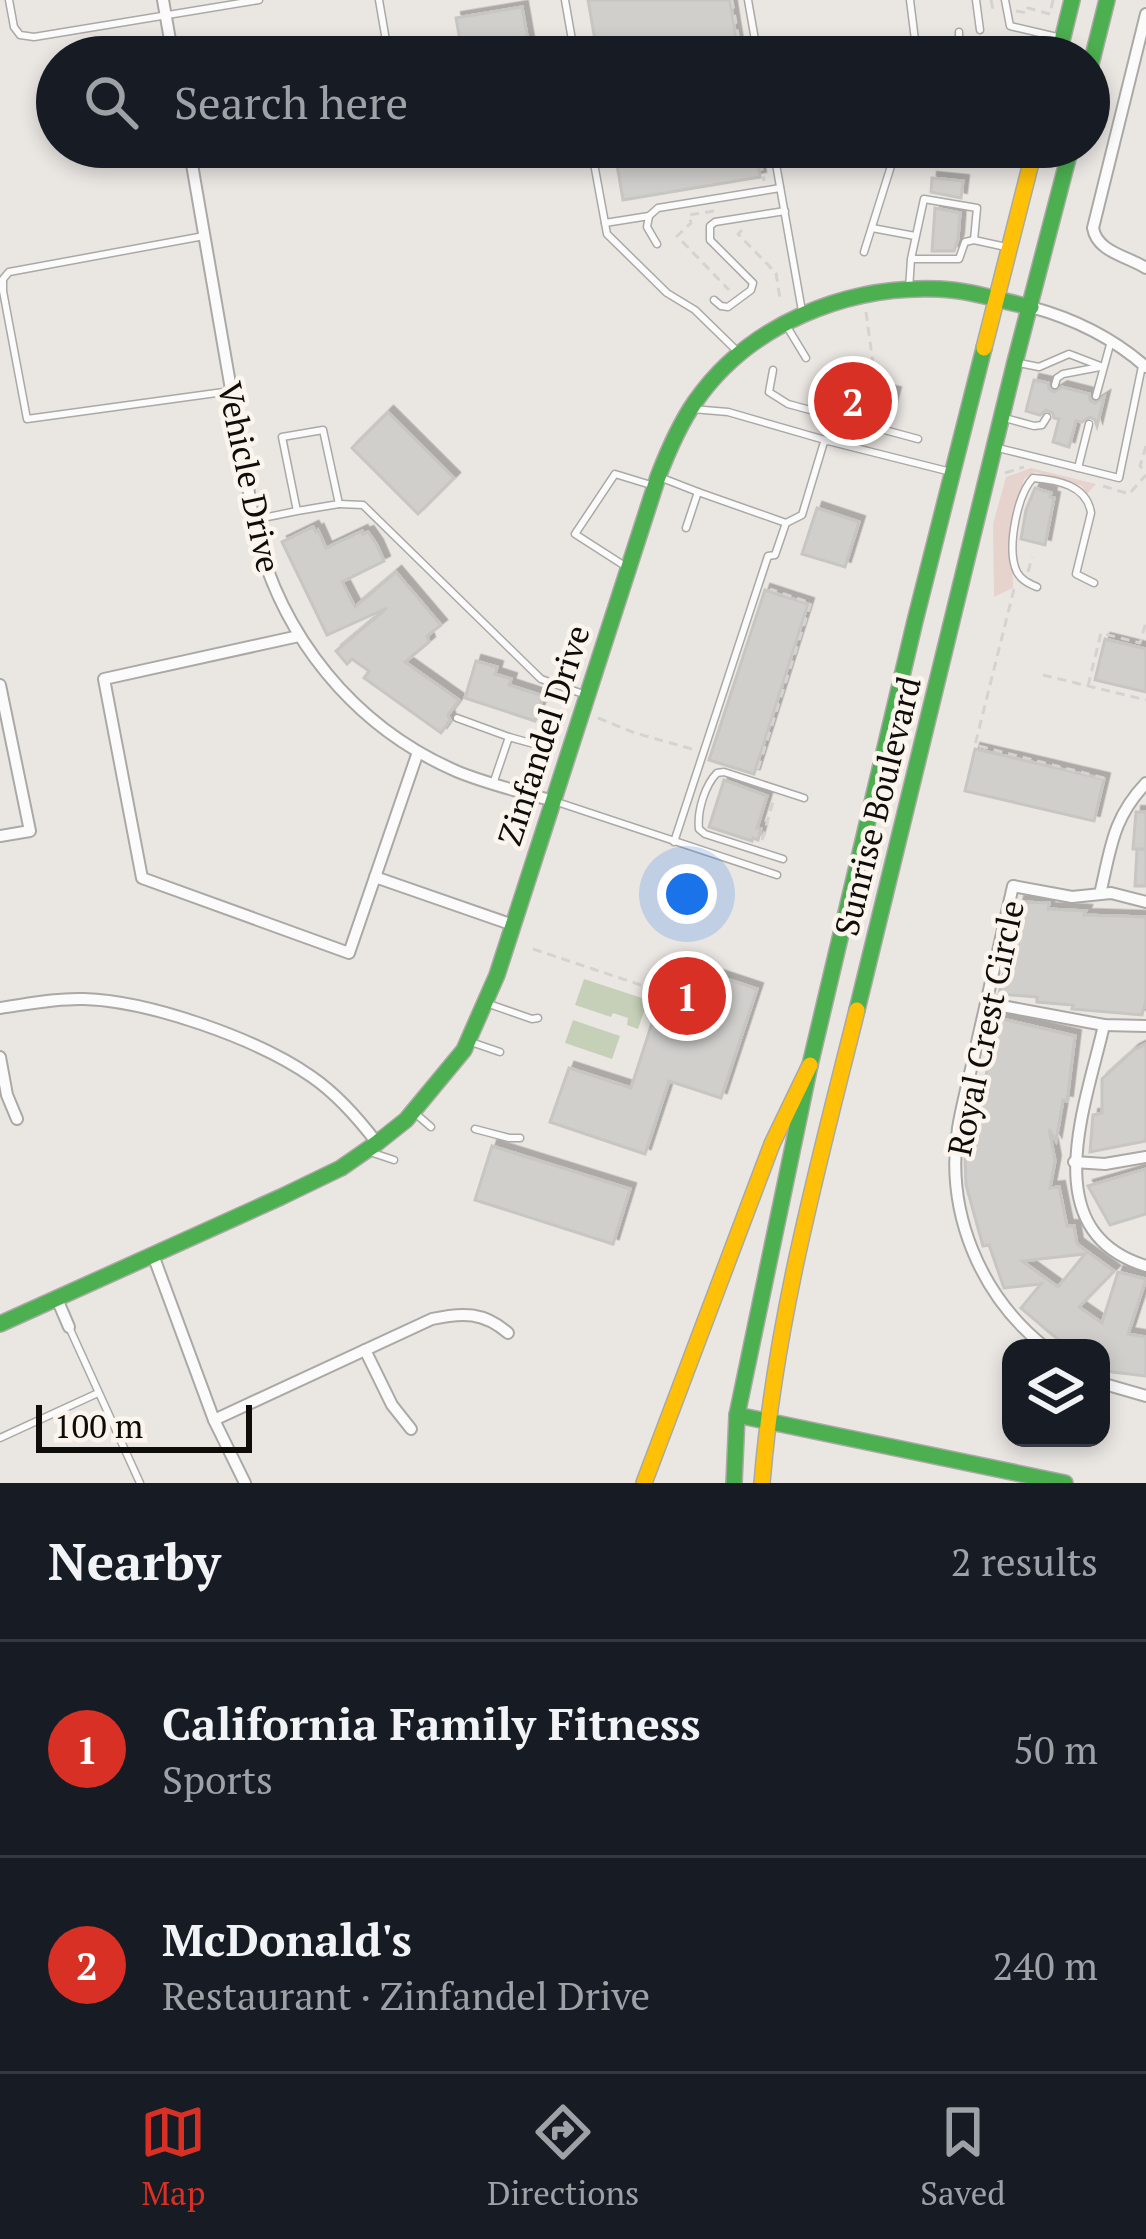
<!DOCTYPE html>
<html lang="en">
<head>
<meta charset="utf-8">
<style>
	:root { --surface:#171b24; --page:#242831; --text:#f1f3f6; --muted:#9ea1a6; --line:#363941; --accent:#d93025 }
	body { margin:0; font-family:"PT Serif",serif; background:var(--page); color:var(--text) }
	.controls { position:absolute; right:36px; bottom:36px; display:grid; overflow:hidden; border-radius:24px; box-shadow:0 6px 18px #0003 }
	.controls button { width:108px; height:108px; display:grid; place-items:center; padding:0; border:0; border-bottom:3px solid var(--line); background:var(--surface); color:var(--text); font:60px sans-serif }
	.scale { position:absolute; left:36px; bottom:30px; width:216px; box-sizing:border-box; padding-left:12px; border:6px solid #0f0d0a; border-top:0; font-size:33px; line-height:42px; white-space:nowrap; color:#0f0d0a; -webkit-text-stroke:9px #fbf5ed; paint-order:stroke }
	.you { position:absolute; left:687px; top:894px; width:42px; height:42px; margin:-30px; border:9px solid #fff; border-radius:50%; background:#1a73e8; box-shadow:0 0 0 18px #1a73e833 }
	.badge { display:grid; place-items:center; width:78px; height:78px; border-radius:50%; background:var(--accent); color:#fff; font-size:39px; font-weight:700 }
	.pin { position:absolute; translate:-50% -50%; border:6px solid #fff; box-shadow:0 3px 12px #0006 }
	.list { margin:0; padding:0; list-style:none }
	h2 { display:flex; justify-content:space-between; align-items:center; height:156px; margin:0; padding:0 48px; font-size:51px }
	h2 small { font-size:39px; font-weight:400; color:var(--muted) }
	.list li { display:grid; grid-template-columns:78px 1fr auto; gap:36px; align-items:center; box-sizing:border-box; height:216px; padding:0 48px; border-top:3px solid var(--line) }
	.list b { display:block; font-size:45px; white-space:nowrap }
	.list p { margin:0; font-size:39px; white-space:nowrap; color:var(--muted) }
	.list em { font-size:39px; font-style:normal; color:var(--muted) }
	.icon { flex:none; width:66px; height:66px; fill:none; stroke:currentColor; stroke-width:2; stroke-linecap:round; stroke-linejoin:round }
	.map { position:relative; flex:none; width:1146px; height:1483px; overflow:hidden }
	.search { position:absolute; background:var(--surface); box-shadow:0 6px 18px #0003; left:36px; right:36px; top:36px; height:132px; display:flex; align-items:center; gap:30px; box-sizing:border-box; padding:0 42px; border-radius:66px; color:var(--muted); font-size:45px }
	.sheet { height:588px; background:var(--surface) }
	nav { display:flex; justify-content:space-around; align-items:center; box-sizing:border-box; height:168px; border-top:3px solid var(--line); background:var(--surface); font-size:33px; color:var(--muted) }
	nav a { display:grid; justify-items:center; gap:6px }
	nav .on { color:var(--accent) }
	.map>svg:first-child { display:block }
	.green { fill:#e7d3ce }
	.water { fill:#c6d0b8 }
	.building { fill:#d1cfcc; stroke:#c7c6c3; stroke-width:3; fill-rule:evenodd; filter:url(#shadow) }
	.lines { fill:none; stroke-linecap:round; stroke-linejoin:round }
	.lane-casing { stroke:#aba9a6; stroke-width:9 }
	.street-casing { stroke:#aba9a6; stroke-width:14 }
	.fast-casing { stroke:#aba9a6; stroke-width:18 }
	.slow-casing { stroke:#aba9a6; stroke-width:18 }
	.path { stroke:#d4d3d1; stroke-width:3; stroke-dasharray:9 6; stroke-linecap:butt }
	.lane { stroke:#fcfbfb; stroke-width:6 }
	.street { stroke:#fcfbfb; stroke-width:10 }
	.fast { stroke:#4caf50; stroke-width:15 }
	.slow { stroke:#ffc107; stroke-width:15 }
	.labels { text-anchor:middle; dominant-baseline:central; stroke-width:9; stroke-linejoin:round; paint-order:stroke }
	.street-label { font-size:33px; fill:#0f0d0a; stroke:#fbf5ed }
</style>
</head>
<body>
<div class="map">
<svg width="1146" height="1483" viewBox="0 0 1146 1483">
	<defs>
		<filter id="shadow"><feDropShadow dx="5.5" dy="-5.5" stdDeviation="0" flood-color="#0004"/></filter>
	</defs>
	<rect width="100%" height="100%" fill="#eae7e3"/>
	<path class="green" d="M1031,468L1096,484L1087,494L1082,486L1035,472L1024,479C1019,498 1010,519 1009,538C1008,555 1014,572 1013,588L994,597L993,524L1006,477Z"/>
	<g class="water">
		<path d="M584,979L648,1000L638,1029L627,1025L628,1018L613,1013L611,1017L575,1005Z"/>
		<path d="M573,1020L620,1036L612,1059L565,1043Z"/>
	</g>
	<g class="building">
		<path d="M588,0H730L739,57H598Z"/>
		<path d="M522,7L530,53L508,57H463L456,18Z"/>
		<path d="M614,147H755L760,177L623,200Z"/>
		<path d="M932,178L963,181L961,198L931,192Z"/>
		<path d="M935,208L960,213L958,239L954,251H932Z"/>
		<path d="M828,377L895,393L887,422L821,405Z"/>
		<path d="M1034,380L1048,383L1049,389L1054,392L1062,387L1089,394L1090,400L1095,403L1104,397L1097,426L1095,420L1090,417L1082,422L1076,421L1069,447L1053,442L1059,419L1054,418L1053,413L1046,410L1040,415L1026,411Z"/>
		<path d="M388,412L454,478L418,514L352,448Z"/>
		<path d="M1035,488L1051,493L1050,497L1054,498L1045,545L1021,539L1026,510Z"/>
		<path d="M817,508L859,522L845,567L802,554Z"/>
		<path d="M313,527L316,532L318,530L326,548L362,531L363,534L368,532L377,545L384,561L342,582L355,607L396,572L441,625L427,636L429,642L405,662L459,700L448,715L450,720L441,733L364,678L369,671L352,659L347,664L336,651L387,608L327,635L282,542Z"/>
		<path d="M765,590L808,604L754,774L709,760Z"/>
		<path d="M1105,639L1146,649V692L1095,680Z"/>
		<path d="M476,661L497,667L495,674L511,679L509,685L543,696L535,721L465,698Z"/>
		<path d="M975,749L1104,779L1094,821L965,791Z"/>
		<path d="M724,780L767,796L757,828L761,829L758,840L753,838L752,841L709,827Z"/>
		<path d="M1136,812H1146V849H1139H1146V886H1135L1137,849H1133Z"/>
		<path d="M1019,902L1049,903L1048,909L1086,911L1084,915L1146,917V1000L1142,1015L1072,1009L1073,1005L1037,1002V997L999,994Z"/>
		<path d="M672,961L757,989L721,1098L669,1081L645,1154L550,1122L569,1068L631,1088Z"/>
		<path d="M994,1017L1075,1036L1067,1101L1063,1100L1056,1141L1049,1129L1055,1161L1050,1188L1059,1187L1067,1226H1074L1077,1244L1114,1271L1079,1307L1102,1323L1118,1272L1146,1279L1128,1334L1146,1337V1376L1112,1372L1101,1368V1348H1069L1049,1332L1021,1308L1041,1284L1004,1288L989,1245L983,1246L966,1185L965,1160L968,1127L974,1128L978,1091L984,1092ZM1085,1254L1058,1287L1022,1261Z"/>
		<path d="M1146,1044V1141L1090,1152L1093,1115L1102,1113V1079L1134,1050Z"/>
		<path d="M492,1146L630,1189L613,1244L475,1200Z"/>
		<path d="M1146,1169V1214L1110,1225L1088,1186Z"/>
	</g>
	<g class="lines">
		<g class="lane-casing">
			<g id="lane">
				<path d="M9,0L14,27L20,35L34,37L259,0"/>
				<path d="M379,0L388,52L383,57"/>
				<path d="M565,0L575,57"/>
				<path d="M748,0L758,57"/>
				<path d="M910,0L915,40L912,57"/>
				<path d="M976,0L980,30"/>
				<path d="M1005,0L1010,26L1057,37"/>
				<path d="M959,32V49"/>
				<path d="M591,147L607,234L667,293L695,310L739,353"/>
				<path d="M773,147L802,311"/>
				<path d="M909,147H926"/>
				<path d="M649,216L647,227L657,244"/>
				<path d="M605,223L649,216L658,208L780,188"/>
				<path d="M872,228L915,236"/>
				<path d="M204,236L9,272L3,279V291L27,419L231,391"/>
				<path d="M864,252L891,166"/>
				<path d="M912,259H959L965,242L974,240L1006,247"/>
				<path d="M909,289L911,259L924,199L977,208L974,240"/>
				<path d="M714,300L721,306L728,307L751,290L753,283L710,240V226L715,222L785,211"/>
				<path d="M786,325L806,358"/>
				<path d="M1019,363L1039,367L1069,354L1103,367"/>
				<path d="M773,370L769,392L788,404L918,439"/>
				<path d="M1055,385L1057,378L1063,374L1100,367"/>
				<path d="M1096,396L1111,341"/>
				<path d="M692,409L728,412L825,440"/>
				<path d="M1005,418L1034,426L1042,425L1047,417"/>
				<path d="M998,448L1119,478L1142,366"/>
				<path d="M1078,468L1089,424"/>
				<path d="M662,478L698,492"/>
				<path d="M339,504L363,505L541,679L586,695"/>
				<path d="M253,520L297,511L282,437L323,430L339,504L297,511"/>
				<path d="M686,528L698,492L786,523"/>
				<path d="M628,568L575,534L615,474L651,485"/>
				<path d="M1037,587C1027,583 1018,578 1015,567C1008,545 1017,495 1033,478C1057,480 1087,485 1091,513L1076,574L1094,583"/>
				<path d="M457,718L509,737"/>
				<path d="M493,784L509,737L545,747"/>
				<path d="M554,801L777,875"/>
				<path d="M674,842L768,556L775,555L786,523L802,515L824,442L828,441L951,472"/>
				<path d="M783,859L705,834L699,829C697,811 705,785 717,773L724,772L804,798"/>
				<path d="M489,1004L532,1019L538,1018"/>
				<path d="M471,1042L500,1052"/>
				<path d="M416,1114L431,1127"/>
				<path d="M475,1129L509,1138H520"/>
				<path d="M370,1152L394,1160"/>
				<path d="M69,1327L140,1483"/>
				<path d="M0,1438L98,1393"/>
			</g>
		</g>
		<g class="street-casing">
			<g id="street">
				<path d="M163,0L173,57"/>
				<path d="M1146,14L1093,228C1097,252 1127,256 1146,268"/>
				<path d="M189,147L255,528C281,636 353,726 456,771C487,784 521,792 554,801"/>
				<path d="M1031,307C1075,319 1112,337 1146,367"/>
				<path d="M299,636L104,679L142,878L349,953L418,752"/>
				<path d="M0,685L30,831L0,836"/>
				<path d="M375,877L513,925"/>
				<path d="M1100,894C1111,848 1112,819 1146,783"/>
				<path d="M986,1003L1104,1025L1146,1026"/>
				<path d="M0,1008C28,1004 56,998 84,999C150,1001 258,1039 312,1077C338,1095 358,1118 377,1143"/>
				<path d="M1104,1025C1086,1105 1034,1232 1146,1266"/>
				<path d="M0,1057L7,1095L17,1119"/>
				<path d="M1074,1162L1105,1164L1146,1157"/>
				<path d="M153,1255L214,1420L245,1483"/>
				<path d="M57,1299L69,1327"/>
				<path d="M1046,1348C980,1296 945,1212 958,1128C963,1098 972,1068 978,1038C990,987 1001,936 1013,886L1072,897L1111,893L1146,902"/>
				<path d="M365,1350L392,1405L411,1429"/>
				<path d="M1101,1383L1146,1396"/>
				<path d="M214,1420L432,1319C463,1312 484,1312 508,1333"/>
			</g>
		</g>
		<g class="fast-casing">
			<g id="fast">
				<path d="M1058,57L1072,0"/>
				<path d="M1089,72L1107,0"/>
				<path d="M857,1010L1015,362L1071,147"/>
				<path d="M0,1324L281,1197L341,1168L377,1143L406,1120L464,1050L497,975L658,477C668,451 679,425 695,402C749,324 847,285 939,289C970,290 1001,301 1031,307"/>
				<path d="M737,1415L1065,1483"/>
				<path d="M734,1483L737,1415L810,1065L915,621L984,348"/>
			</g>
		</g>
		<g class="slow-casing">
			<g id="slow">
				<path d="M984,348L1035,147"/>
				<path d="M644,1483L772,1144L810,1065"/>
				<path d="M762,1483C775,1322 818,1166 857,1010"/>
			</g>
		</g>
		<g class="path">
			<path d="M732,0L742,57"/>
			<path d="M991,0L994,14"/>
			<path d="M1016,11L1027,13L1028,8L1050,14L1053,0"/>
			<path d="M981,57L983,50L1011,57"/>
			<path d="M758,147L764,181"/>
			<path d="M959,148V147"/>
			<path d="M714,211L689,215L691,223L677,236L729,290"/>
			<path d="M742,230L738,234L776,273L780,299"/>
			<path d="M866,312L874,371L871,384"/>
			<path d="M1146,446L1140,466L1146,472"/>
			<path d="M1005,473L1024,467"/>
			<path d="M1103,486L1129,494L1146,475"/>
			<path d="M1028,572L1032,557"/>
			<path d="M1014,589L975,745L1108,779"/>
			<path d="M1043,675L1146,700"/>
			<path d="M1088,686L1101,633L1140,643L1146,622"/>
			<path d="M598,718L635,733L692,749L696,746"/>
			<path d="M758,769L811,603L770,589"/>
			<path d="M762,840L774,798"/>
			<path d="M533,949L656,990L667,957L719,974L718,976"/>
		</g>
		<use href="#lane" class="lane"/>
		<use href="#street" class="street"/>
		<use href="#fast" class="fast"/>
		<use href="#slow" class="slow"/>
	</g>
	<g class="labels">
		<g class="street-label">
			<text transform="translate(250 477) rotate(78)">Vehicle Drive</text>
			<text transform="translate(543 735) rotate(-72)">Zinfandel Drive</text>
			<text transform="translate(877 806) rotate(-76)">Sunrise Boulevard</text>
			<text transform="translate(985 1028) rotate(-78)">Royal Crest Circle</text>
		</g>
	</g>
</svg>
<div class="controls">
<button><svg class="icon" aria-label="layers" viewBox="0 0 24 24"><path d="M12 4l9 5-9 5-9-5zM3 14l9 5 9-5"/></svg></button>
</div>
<div class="scale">100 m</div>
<div class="you"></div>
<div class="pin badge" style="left:687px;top:996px">1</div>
<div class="pin badge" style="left:853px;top:401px">2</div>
<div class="search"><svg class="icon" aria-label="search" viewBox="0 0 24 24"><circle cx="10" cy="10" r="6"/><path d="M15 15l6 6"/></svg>Search here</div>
</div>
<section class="sheet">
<h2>Nearby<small>2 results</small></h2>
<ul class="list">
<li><span class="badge">1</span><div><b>California Family Fitness</b><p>Sports</p></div><em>50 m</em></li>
<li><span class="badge">2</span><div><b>McDonald's</b><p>Restaurant · Zinfandel Drive</p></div><em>240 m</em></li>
</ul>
</section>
<nav>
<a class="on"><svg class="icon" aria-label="map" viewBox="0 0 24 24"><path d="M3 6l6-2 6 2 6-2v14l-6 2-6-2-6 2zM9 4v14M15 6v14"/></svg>Map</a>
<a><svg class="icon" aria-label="directions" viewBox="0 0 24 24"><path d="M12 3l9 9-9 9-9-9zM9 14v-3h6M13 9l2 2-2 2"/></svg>Directions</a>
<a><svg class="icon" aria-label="saved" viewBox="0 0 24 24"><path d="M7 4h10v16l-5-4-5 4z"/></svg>Saved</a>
</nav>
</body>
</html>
